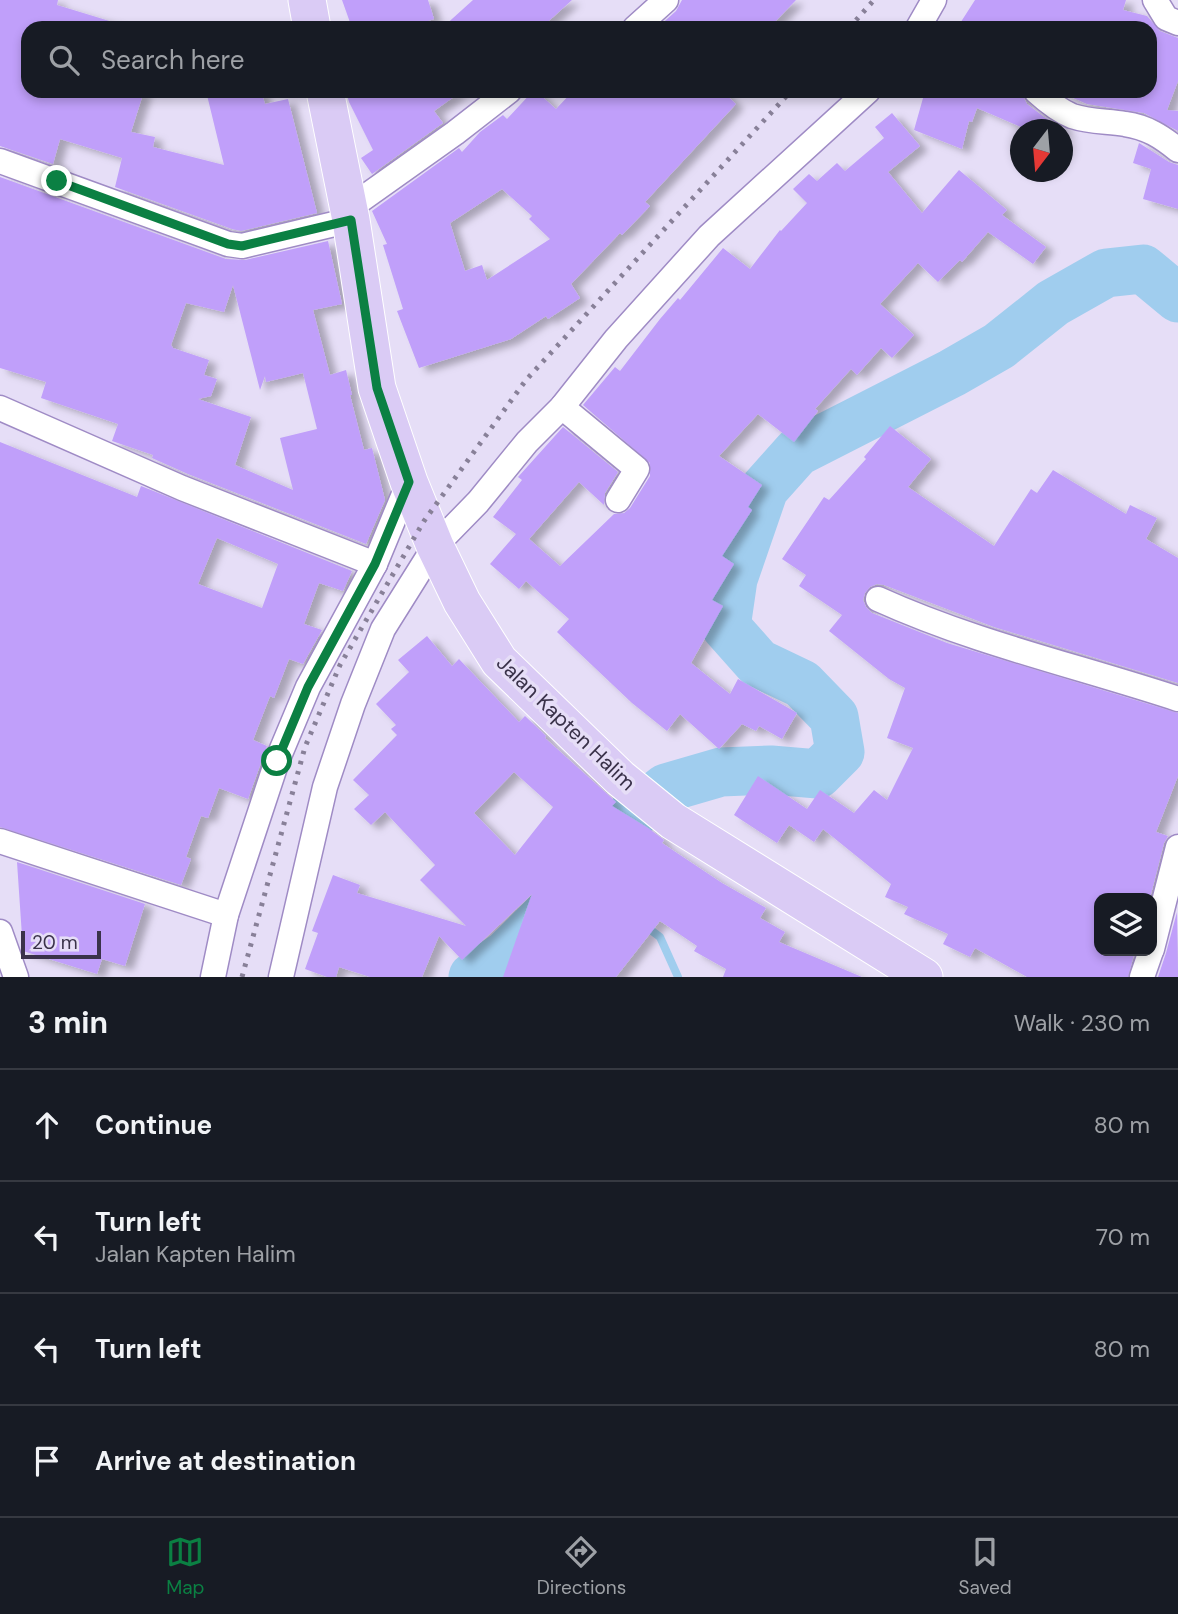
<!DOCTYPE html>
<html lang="en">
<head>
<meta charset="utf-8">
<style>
	:root { --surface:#171b24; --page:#20242c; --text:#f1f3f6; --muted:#9ea1a6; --line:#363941; --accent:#0b8043 }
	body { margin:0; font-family:"DM Sans",sans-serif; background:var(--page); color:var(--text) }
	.controls { position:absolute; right:21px; bottom:21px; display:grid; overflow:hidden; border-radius:14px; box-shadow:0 4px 10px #0003 }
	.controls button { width:63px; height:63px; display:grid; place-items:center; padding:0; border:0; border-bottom:2px solid var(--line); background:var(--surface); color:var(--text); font:35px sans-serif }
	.compass { position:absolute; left:1010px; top:119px; width:63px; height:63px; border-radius:50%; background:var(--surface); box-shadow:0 4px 10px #0003; rotate:196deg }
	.scale { position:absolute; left:21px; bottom:18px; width:80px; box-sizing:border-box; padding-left:7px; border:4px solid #3a324a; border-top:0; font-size:19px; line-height:24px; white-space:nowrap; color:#3a324a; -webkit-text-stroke:5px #e6def7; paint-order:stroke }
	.stop { position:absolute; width:21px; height:21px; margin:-16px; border:5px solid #0b8043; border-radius:50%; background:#fff }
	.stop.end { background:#0b8043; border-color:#fff; box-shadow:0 2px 7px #0008 }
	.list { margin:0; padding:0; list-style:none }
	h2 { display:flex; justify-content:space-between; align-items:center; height:91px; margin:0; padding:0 28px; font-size:30px }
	h2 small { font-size:23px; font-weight:400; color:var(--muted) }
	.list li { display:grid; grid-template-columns:46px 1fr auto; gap:21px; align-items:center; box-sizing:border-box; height:112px; padding:0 28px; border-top:2px solid var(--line) }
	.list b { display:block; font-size:26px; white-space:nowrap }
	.list p { margin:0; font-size:23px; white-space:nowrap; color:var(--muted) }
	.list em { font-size:23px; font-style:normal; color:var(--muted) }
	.icon { flex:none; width:38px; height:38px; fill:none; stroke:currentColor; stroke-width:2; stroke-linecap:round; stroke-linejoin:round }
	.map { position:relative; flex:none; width:1178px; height:977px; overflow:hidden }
	.search { position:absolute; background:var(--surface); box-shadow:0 4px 10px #0003; left:21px; right:21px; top:21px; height:77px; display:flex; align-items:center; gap:18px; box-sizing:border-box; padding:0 24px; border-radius:21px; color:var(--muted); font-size:26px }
	.sheet { height:539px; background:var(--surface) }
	nav { display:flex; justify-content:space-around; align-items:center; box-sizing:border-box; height:98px; border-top:2px solid var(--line); background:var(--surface); font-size:19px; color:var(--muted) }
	nav a { display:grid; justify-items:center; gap:4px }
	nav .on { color:var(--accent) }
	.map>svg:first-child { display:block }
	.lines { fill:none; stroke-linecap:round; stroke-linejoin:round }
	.stream { stroke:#a0cdee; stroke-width:8 }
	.river { stroke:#a0cdee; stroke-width:49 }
	.building { fill:#c09ffa; fill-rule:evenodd; filter:url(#shadow) }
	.minor-casing { stroke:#9f8bc5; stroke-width:27 }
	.primary-casing { stroke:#fff; stroke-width:39 }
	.minor { stroke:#fff; stroke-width:24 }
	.primary { stroke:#dacbf5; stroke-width:37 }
	.rail { stroke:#888098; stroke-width:5; stroke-dasharray:3.5 7; stroke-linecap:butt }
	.route { stroke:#0b8043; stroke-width:9 }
	.labels { text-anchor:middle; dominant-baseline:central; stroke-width:7; stroke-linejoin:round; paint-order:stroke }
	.street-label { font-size:21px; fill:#3a324a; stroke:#e6def7 }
</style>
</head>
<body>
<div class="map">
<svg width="1178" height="977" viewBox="0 0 1178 977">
	<defs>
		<filter id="shadow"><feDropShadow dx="8" dy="4.5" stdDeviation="3.5" flood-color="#0004"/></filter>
	</defs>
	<rect width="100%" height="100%" fill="#e6def7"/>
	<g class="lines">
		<path class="stream" d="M644,925L660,937L678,977"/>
		<path class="river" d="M473,977L506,955L583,879L604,837L666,788L721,772L771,770L818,774L840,752L834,717L802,684L758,663L726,627L733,579L764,489L797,452L952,373L999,346L1053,303L1106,273L1143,269L1178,298"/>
	</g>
	<g class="building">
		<path d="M0,0H58L57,5L116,23L115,28H28V91H144L131,132L155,137L153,147L224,165L206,91H261L265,104L288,99L317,213L241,231L232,229L115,187L122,158L60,139L53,164L0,146Z"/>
		<path d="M342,0H428L434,19L406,28H352Z"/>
		<path d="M473,0H572L541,28H442Z"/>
		<path d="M682,0H796L769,28H657L676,11Z"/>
		<path d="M975,0H1126L1123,10L1147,16L1160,31L1178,38V81L1167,110L1178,111V131L1144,113L1087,104L1062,93V91H1150V28H957Z"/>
		<path d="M346,91H462L434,111L443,123L372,174L361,158L373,150L349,102Z"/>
		<path d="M533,91H536L556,109L573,91H722L736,104L645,202L650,206L622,235L620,233L571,284L580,298L548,319L546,316L511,339L419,368L397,311L403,309L383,245L387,244L372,211L459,148L462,152L480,132L503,115L507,119ZM502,189L532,216L529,219L550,239L487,280L482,265L465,271L450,223Z"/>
		<path d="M925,91H1014L1022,94L1027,104L1044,117L1066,130H1028L977,108L972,122L969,121L962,149L914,130Z"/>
		<path d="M892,113L920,146L888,172L922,213L959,170L1007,210L1002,215L1046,247L1033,264L988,232L962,262L960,260L938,282L918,263L880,304L914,335L892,358L881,348L857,375L851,369L815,409L818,411L794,442L758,414L719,456L762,485L748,507L752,510L722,556L734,564L712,600L723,606L691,663L730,694L738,679L797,713L782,739L759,726L756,731L742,724L719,749L680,714L667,731L632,703L557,632L569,619L526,581L519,589L490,564L516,534L493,517L522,480L518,477L563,427L618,472L605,493L604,505L579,482L529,539L560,566L614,514L624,513L630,508L650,476V463L583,405L615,367L620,371L660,319L678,298L680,300L723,248L750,269L780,230L781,231L807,203L793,189L809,174L817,181L837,163L845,171L884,138L875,127Z"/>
		<path d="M1139,143L1169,162L1178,165V209L1143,199L1151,169L1133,163Z"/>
		<path d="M0,177L226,259L245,260L328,241L342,304L313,310L330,375L346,370L352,395H350L364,450L372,448L385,500L366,544L188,474L152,458L153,455L112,441L118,424L41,398L46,382L0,368ZM233,285L260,390L265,376L266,382L303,373L317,429L280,438L293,490L235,465L251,417L198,399L211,396L217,379L204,375L209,360L173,348L171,345L186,303L224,312Z"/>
		<path d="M890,426L931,459L908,487L994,546L1031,489L1037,493L1053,470L1126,514L1130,505L1157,518L1146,539L1178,558V683L994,627L884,585L877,584L870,587L865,593L863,600L866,607L872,613L947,643L1178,713V776L1156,832L1168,836L1164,843L1150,898H1099V951H1135L1128,977H1027L975,948L970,957L943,944L948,934L904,914L908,907L885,897L891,884L823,829L814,842L789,825L777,843L734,815L758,776L807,809L820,790L854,813L874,790L887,800L913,748L887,738L905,688L889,679L829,631L842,615L799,586L806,575L782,559L824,497L829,500L866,459L864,457Z"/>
		<path d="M0,442L137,497L141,486L352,571L343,591L319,583L304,624L322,630L303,664L289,659L274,698L270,696L253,740L267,746L248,799L219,788L208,818L201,816L186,857L191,859L181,885L0,827ZM217,538L278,564L262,608L198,584Z"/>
		<path d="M427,636L452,666L459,659L519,722L525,716L546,736L545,738L616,802L612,806L648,828L664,840L662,843L722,883L766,908L760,918L785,932L779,942L862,977H723L726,969L694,951L697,946L660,921L616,977H503L532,894L462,960L439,936L422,977H370L339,967L336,977H327L305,969L318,933L312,931L333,875L360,885L357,893L466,926L420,880L435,865L385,812L371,825L354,809L369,795L353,780L397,735L391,729L396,725L376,704L409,672L398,660ZM514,772L553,807L515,855L474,813Z"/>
		<path d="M17,862L145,904L125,966L102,959L97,974L23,951Z"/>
		<path d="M1177,912L1178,977H1158L1166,953Z"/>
	</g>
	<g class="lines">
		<g class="minor-casing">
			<g id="minor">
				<path d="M1155,0L1166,18L1178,23"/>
				<path d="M635,28L666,0"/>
				<path d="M918,28L934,0"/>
				<path d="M1036,91C1047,101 1058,110 1072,116C1090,122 1107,121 1125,124C1147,127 1162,137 1178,150"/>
				<path d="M0,161L228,244L242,246L351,220"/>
				<path d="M348,209L455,133L509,91"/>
				<path d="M562,407L637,469L618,500"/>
				<path d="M0,408L182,488L375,564"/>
				<path d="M878,599C975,643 1078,666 1178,699"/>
				<path d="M0,841L226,915"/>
				<path d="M0,932L16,977"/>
				<path d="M1152,949L1178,847"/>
				<path d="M213,977L226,915L277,761L308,687L375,564L409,482"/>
				<path d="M281,977L325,787L353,704L383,629L435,546L478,502L527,442L562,407L616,339L709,236L868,91"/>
				<path d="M1142,977L1151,951"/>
			</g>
		</g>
		<g class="primary-casing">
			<g id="primary">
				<path d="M307,0L312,28"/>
				<path d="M325,91L351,220L377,388L409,482L435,546L462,602L499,661L620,778L673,821L924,977"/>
			</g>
		</g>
		<use href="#minor" class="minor"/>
		<use href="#primary" class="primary"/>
		<g class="rail">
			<path d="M849,28L874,0"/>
			<path d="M242,977L305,747L340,665L424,521L526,380L791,91"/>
		</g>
	</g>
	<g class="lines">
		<path class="route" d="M57,181L228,244L242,246L351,220L377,388L409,482L375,564L308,687L277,761"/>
	</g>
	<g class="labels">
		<g class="street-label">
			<text transform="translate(566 723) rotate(44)">Jalan Kapten Halim</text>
		</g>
	</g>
</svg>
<div class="controls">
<button><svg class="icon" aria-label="layers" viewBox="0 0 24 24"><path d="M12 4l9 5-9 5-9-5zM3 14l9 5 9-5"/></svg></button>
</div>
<svg class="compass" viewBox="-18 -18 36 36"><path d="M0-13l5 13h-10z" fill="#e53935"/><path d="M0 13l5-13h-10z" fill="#9ea1a6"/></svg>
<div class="scale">20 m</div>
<div class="stop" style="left:277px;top:761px"></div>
<div class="stop end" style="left:57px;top:181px"></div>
<div class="search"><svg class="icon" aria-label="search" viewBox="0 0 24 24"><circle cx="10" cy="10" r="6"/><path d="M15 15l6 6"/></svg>Search here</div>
</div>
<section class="sheet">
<h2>3 min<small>Walk · 230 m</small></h2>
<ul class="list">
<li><svg class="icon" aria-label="ahead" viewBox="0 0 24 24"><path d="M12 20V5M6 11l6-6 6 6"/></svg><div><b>Continue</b></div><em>80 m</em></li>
<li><svg class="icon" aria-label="left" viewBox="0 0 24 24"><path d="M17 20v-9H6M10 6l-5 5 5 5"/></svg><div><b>Turn left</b><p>Jalan Kapten Halim</p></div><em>70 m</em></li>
<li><svg class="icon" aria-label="left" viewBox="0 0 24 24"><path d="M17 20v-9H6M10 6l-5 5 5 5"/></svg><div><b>Turn left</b></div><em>80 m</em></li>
<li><svg class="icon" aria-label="arrive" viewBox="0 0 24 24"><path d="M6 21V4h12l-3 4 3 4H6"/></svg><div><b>Arrive at destination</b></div></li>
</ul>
</section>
<nav>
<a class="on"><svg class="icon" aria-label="map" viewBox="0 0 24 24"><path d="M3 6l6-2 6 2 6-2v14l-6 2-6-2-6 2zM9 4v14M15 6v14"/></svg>Map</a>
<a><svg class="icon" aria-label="directions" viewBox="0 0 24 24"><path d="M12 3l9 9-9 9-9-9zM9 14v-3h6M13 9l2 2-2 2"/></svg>Directions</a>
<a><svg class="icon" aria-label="saved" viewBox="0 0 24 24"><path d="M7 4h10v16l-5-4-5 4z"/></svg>Saved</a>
</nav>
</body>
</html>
